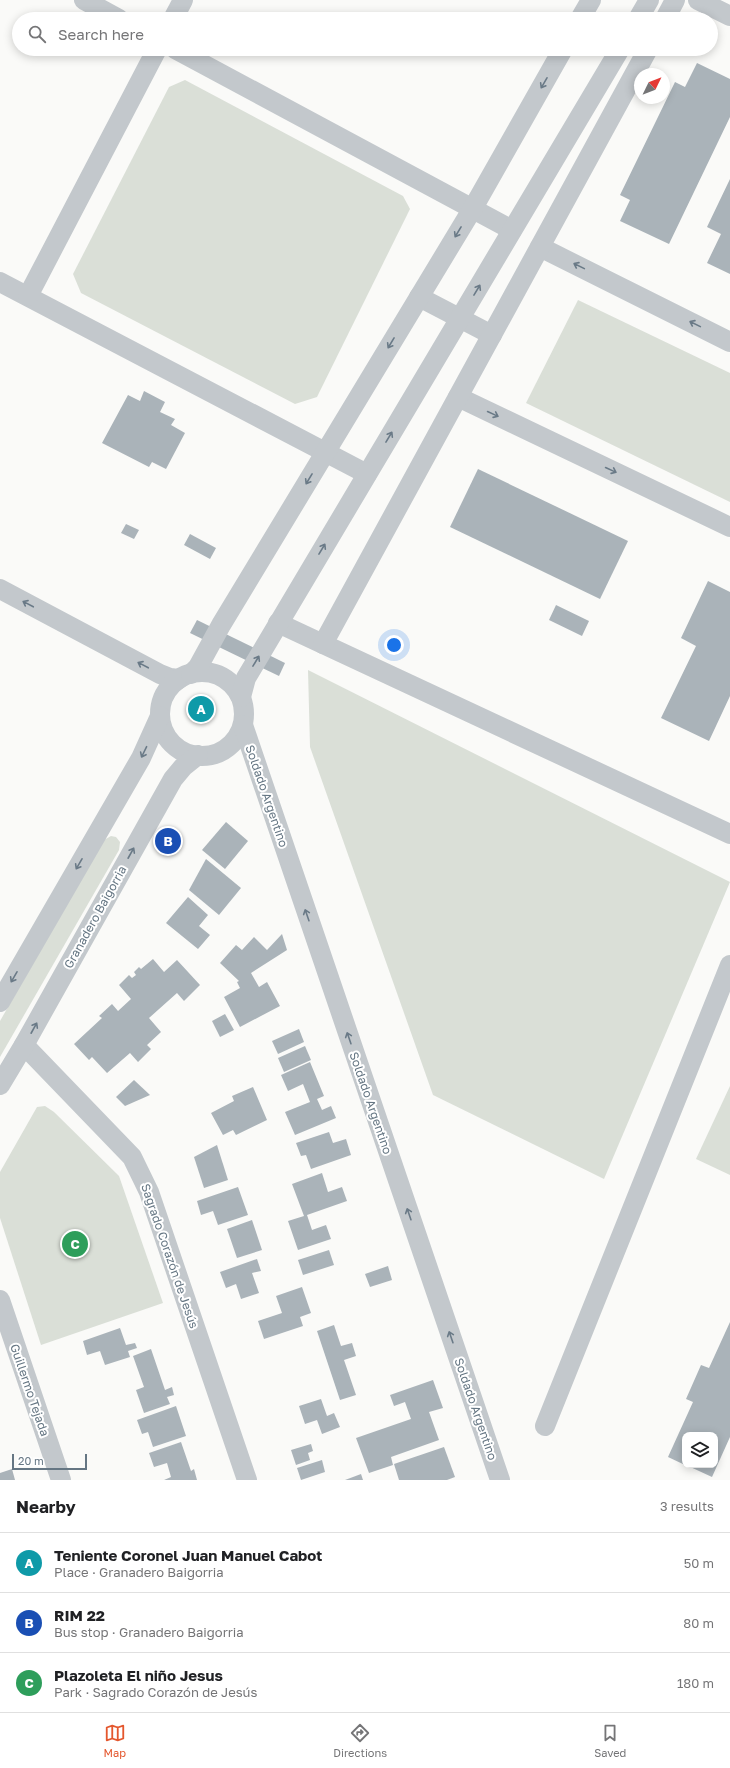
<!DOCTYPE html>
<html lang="en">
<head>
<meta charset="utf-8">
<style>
	:root { --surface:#fff; --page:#f2f2f2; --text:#202124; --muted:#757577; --line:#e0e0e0; --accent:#e4572e }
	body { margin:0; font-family:"Golos Text",sans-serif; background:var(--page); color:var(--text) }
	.controls { position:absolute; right:12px; bottom:12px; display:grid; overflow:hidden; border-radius:8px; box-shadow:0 2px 10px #0003 }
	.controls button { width:36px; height:36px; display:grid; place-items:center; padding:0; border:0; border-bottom:1px solid var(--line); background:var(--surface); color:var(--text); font:20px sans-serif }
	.compass { position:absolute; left:634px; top:68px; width:36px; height:36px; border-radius:50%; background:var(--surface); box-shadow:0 2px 10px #0003; rotate:47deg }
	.scale { position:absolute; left:12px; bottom:10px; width:75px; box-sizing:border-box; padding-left:4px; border:2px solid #657683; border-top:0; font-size:11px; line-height:14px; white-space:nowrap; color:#657683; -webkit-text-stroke:3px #fff; paint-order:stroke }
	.you { position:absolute; left:394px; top:645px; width:14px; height:14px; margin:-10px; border:3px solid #fff; border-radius:50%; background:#1a73e8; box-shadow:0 0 0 6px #1a73e833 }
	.badge { display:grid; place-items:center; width:26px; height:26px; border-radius:50%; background:var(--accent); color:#fff; font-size:13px; font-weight:700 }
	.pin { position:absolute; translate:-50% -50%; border:2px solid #fff; box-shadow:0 1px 4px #0006 }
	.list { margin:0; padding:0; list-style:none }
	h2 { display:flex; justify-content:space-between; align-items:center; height:52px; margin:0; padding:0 16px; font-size:17px }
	h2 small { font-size:13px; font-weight:400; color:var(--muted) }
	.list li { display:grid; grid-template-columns:26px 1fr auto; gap:12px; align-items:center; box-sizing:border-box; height:60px; padding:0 16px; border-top:1px solid var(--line) }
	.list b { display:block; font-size:15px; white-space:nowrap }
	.list p { margin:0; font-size:13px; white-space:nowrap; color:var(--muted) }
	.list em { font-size:13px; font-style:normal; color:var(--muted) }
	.icon { flex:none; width:22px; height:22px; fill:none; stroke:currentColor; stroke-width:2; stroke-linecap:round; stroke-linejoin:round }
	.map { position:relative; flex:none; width:730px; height:1480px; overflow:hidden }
	.search { position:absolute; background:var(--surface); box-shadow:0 2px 10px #0003; left:12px; right:12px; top:12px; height:44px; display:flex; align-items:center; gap:10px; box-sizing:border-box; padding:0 14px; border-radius:22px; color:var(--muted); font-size:15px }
	.sheet { height:232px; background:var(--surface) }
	nav { display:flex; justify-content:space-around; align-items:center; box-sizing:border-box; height:56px; border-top:1px solid var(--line); background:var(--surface); font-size:11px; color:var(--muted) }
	nav a { display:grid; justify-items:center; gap:2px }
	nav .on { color:var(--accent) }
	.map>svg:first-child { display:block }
	.green { fill:#dadfd7 }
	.building { fill:#aab3b9 }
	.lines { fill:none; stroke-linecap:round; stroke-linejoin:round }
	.street { stroke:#c3c8cc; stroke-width:20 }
	.oneway { stroke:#6a7a87 }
	.labels { text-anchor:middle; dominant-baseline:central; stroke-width:4; stroke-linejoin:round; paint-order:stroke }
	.street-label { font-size:12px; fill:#657683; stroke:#fff }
</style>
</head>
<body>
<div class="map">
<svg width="730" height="1480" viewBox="0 0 730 1480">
	<rect width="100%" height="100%" fill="#fafaf8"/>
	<g class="green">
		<path d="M185,80L403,196L410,209L317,397L295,404L81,293L73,274L169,87Z"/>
		<path d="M578,300L730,373V502L526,403Z"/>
		<path d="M308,670L730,882L604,1179L433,1095L310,747Z"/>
		<path d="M111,836L116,837L120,842L119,850L0,1057V1021L104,840Z"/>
		<path d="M730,1086V1175L696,1159Z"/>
		<path d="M45,1106L54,1112L119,1176L163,1303L41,1345L0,1218V1172L37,1107Z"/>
	</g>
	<g class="building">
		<path d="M697,63L730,79V117L669,244L620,221L630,200L620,195L675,82L685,87Z"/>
		<path d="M730,179V274L707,263L721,234L707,227Z"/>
		<path d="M144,391L165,402L160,412L175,419L171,425L185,433L166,469L152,462L149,467L102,443L128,395L140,401Z"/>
		<path d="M478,469L628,541L600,599L450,527Z"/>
		<path d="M126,524L139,530L134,539L121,533Z"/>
		<path d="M190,534L216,548L210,559L184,545Z"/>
		<path d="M708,581L730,592V696L709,741L661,718L696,646L681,638Z"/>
		<path d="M556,605L589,621L582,636L549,620Z"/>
		<path d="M197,620L285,663L279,676L190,633Z"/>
		<path d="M226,822L248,841L225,869L202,850Z"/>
		<path d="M206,859L241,888L219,915L189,890Z"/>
		<path d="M188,897L208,915L199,926L210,935L198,949L166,923Z"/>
		<path d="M282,934L287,950L251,973L259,987L267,982L280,1006L240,1027L224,997L240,988L237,982L239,981L220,963L236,945L242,950L254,937L267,950Z"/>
		<path d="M153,959L164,972L177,960L200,985L184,1001L177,993L149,1018L161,1032L147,1045L151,1049L138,1062L130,1053L107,1073L92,1057L89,1060L74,1044L102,1018L99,1016L112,1004L118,1011L131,999L119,985L129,975L132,978L136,975L134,972L139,967L141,969Z"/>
		<path d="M225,1014L234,1030L220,1037L212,1021Z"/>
		<path d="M299,1029L304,1042L278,1054L272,1041Z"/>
		<path d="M305,1046L311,1060L284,1072L278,1058Z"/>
		<path d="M310,1062L324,1096L317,1099L322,1110L331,1106L336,1118L295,1135L285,1112L310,1102L303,1084L288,1091L281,1075Z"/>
		<path d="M134,1080L150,1095L125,1106L116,1097Z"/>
		<path d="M253,1087L267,1120L236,1135L233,1130L223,1135L211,1113L234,1101L232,1096Z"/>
		<path d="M329,1132L333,1143L346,1139L351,1155L311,1169L306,1155L301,1156L296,1143Z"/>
		<path d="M217,1145L228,1180L204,1188L194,1157Z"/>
		<path d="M322,1173L328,1192L342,1187L347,1201L307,1215L312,1230L326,1225L331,1239L298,1250L288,1221L304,1216L292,1184Z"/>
		<path d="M238,1187L248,1215L218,1225L213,1211L201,1215L197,1201Z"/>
		<path d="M252,1220L262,1250L237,1258L227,1229Z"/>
		<path d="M329,1250L334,1265L303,1275L298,1260Z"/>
		<path d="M257,1259L261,1271L252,1273L259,1293L241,1299L236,1284L226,1288L220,1272Z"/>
		<path d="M388,1266L392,1280L370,1287L365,1274Z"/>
		<path d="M302,1287L311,1313L300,1317L303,1326L264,1339L258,1321L282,1313L276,1296Z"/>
		<path d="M730,1322V1437L712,1477L686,1465H715V1435H685V1465L668,1457L693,1402L686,1399L701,1365L709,1368Z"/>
		<path d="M334,1325L341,1346L352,1343L356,1356L344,1360L356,1395L340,1400L317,1331Z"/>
		<path d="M120,1328L126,1345L135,1343L137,1348L128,1351L130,1357L105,1365L100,1351L87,1355L83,1341Z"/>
		<path d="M151,1349L165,1390L172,1387L174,1395L167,1397L170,1404L144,1413L136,1390L144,1387L133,1356Z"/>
		<path d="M433,1380L443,1408L429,1412L439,1440L391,1457L393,1465L369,1473L356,1438L411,1419L405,1402L394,1406L390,1395Z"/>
		<path d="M321,1399L327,1416L334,1413L340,1427L322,1434L317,1420L305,1424L299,1406Z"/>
		<path d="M176,1406L186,1436L153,1447L148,1432L142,1434L137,1420Z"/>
		<path d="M181,1442L191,1471L194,1469L197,1480H164L171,1477L167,1463L154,1467L149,1453Z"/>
		<path d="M311,1444L313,1451L308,1453L310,1460L296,1465L291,1450Z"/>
		<path d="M444,1447L455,1477L447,1480H399L394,1464Z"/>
		<path d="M322,1460L325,1472L301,1480L297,1468Z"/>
		<path d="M12,1469L15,1480H0V1473Z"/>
		<path d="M361,1474L363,1480H345Z"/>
	</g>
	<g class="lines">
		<g class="street">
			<path d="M84,0L119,19"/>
			<path d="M698,0L730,16"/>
			<path d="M173,19L183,0"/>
			<path d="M580,19L591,0"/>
			<path d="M638,19L649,0"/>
			<path d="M665,19L675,0"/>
			<path d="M175,49L512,230"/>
			<path d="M540,247L730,342"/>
			<path d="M0,282L367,474"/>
			<path d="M28,296L157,49"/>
			<path d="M419,297L492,335"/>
			<path d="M458,397L730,527"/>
			<path d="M0,589L160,674L170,678L179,679"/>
			<path d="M278,623L730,834"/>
			<path d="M323,644L648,49"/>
			<circle cx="202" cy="714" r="42"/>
			<path d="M191,674L198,667L221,625L473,208L563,49"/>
			<path d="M241,697L246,678L252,668L620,49"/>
			<path d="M243,725L500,1480"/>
			<path d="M0,1002L141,758L160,716"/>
			<path d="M24,1045L132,1157L149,1192L247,1480"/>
			<path d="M0,1085L24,1045L173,779L183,767L198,755"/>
			<path d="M0,1300L61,1480"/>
			<path d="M545,1426L730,965"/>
		</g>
	</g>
	<defs><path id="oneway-shaft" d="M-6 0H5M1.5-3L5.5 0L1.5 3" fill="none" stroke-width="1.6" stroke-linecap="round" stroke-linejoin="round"/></defs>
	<g class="oneway">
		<use href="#oneway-shaft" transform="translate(544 83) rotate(120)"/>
		<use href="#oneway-shaft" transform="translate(458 232) rotate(121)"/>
		<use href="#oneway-shaft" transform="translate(579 266) rotate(-154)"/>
		<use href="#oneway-shaft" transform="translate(477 290) rotate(-59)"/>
		<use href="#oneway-shaft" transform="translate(695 324) rotate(-154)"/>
		<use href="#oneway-shaft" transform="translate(391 343) rotate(121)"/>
		<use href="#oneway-shaft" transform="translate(493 414) rotate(25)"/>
		<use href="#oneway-shaft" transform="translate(389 437) rotate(-59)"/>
		<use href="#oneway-shaft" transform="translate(611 470) rotate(25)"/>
		<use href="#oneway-shaft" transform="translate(309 479) rotate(121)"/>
		<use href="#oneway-shaft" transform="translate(322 549) rotate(-59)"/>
		<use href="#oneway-shaft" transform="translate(28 604) rotate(-152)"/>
		<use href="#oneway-shaft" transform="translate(256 661) rotate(-59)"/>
		<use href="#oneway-shaft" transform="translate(143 665) rotate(-152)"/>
		<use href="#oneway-shaft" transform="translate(144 752) rotate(116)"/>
		<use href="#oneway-shaft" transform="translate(131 853) rotate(-61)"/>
		<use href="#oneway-shaft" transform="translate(79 864) rotate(120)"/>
		<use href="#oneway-shaft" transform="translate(307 915) rotate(-109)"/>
		<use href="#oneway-shaft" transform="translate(14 977) rotate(120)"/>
		<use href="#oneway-shaft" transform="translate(34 1028) rotate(-61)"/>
		<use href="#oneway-shaft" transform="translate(349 1038) rotate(-109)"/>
		<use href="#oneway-shaft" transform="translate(409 1214) rotate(-109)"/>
		<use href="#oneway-shaft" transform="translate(451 1337) rotate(-109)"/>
	</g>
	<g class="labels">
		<g class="street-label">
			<text transform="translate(267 796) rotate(71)">Soldado Argentino</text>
			<text transform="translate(95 917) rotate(-61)">Granadero Baigorria</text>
			<text transform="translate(371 1103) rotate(71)">Soldado Argentino</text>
			<text transform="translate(170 1256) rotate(71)">Sagrado Corazón de Jesús</text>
			<text transform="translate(30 1390) rotate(71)">Guillermo Tejada</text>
			<text transform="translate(476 1409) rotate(71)">Soldado Argentino</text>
		</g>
	</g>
</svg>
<div class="controls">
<button><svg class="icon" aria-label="layers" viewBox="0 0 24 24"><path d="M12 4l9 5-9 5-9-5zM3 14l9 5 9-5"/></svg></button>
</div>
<svg class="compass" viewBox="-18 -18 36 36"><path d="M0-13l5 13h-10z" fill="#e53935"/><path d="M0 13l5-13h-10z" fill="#757577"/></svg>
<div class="scale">20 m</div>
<div class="you"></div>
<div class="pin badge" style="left:201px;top:709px;background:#0f9aa8">A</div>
<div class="pin badge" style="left:168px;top:841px;background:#1a4fb4">B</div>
<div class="pin badge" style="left:75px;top:1244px;background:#2e9e5b">C</div>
<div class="search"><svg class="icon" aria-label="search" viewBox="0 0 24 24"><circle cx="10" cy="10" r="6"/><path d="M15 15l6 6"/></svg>Search here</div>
</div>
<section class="sheet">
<h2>Nearby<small>3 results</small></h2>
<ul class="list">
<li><span class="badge" style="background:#0f9aa8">A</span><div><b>Teniente Coronel Juan Manuel Cabot</b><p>Place · Granadero Baigorria</p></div><em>50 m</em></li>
<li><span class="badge" style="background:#1a4fb4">B</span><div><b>RIM 22</b><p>Bus stop · Granadero Baigorria</p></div><em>80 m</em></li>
<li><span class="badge" style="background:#2e9e5b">C</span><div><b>Plazoleta El niño Jesus</b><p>Park · Sagrado Corazón de Jesús</p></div><em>180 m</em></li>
</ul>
</section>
<nav>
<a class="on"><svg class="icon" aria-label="map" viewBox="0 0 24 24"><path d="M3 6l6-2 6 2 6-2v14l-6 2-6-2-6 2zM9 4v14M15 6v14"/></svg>Map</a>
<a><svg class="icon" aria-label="directions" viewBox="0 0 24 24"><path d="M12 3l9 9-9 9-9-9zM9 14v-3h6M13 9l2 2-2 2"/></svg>Directions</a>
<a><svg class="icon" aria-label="saved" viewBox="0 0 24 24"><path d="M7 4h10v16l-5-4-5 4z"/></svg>Saved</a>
</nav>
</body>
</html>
